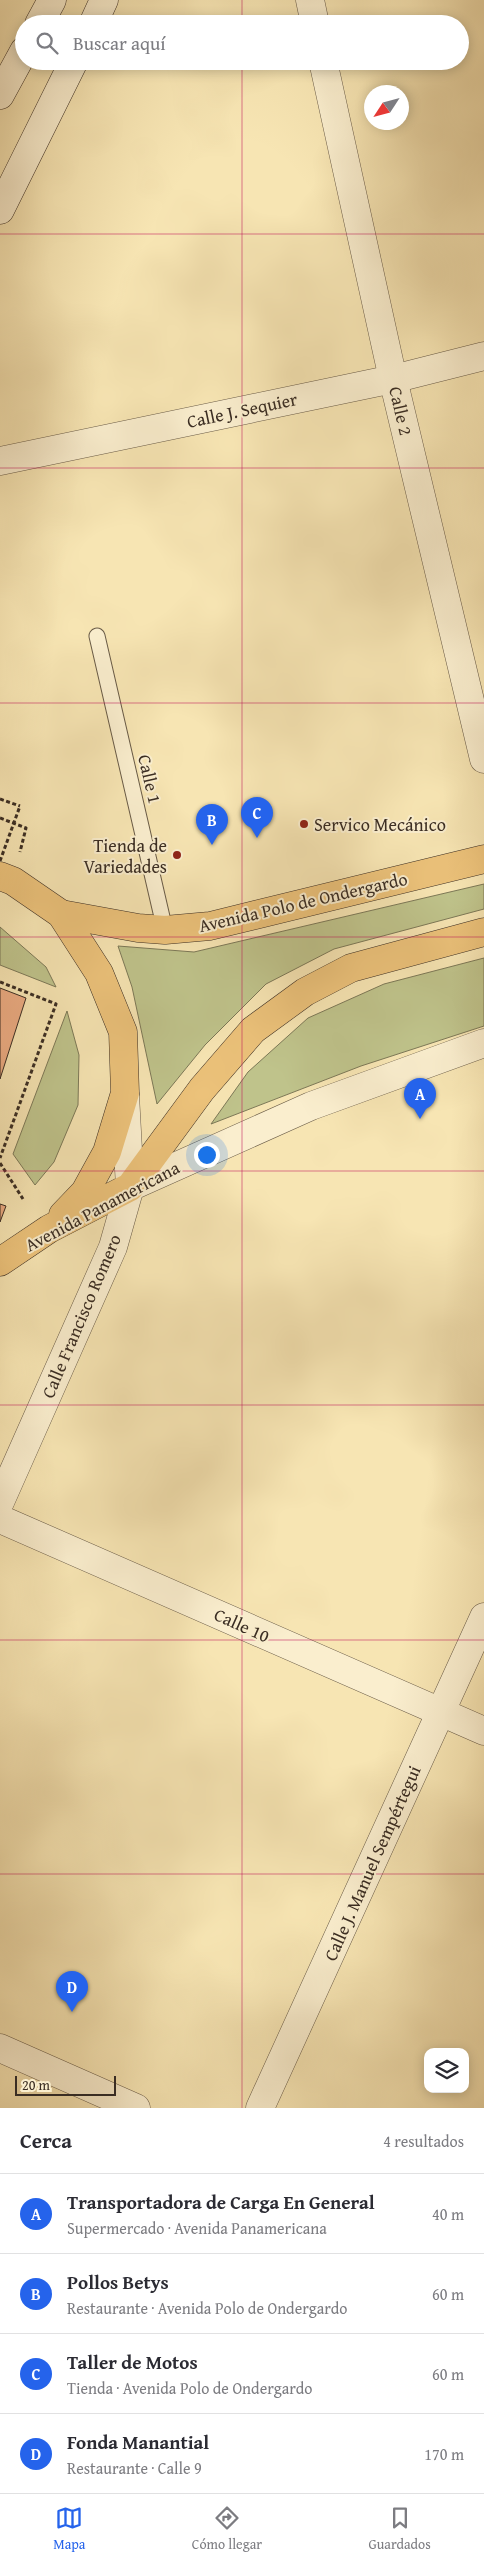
<!DOCTYPE html>
<html lang="es">
<head>
<meta charset="utf-8">
<style>
	:root { --surface:#fff; --page:#f2f2f3; --text:#2b2b33; --muted:#7c7c81; --line:#e1e1e2; --accent:#2563eb }
	body { margin:0; font-family:"Gentium Book Plus",serif; background:var(--page); color:var(--text) }
	.controls { position:absolute; right:15px; bottom:15px; display:grid; overflow:hidden; border-radius:10px; box-shadow:0 2px 12px #0003 }
	.controls button { width:45px; height:45px; display:grid; place-items:center; padding:0; border:0; border-bottom:1px solid var(--line); background:var(--surface); color:var(--text); font:25px sans-serif }
	.compass { position:absolute; left:364px; top:85px; width:45px; height:45px; border-radius:50%; background:var(--surface); box-shadow:0 2px 12px #0003; rotate:234deg }
	.scale { position:absolute; left:15px; bottom:12px; width:101px; box-sizing:border-box; padding-left:5px; border:2px solid #3a2d23; border-top:0; font-size:14px; line-height:18px; white-space:nowrap; color:#3a2d23; -webkit-text-stroke:4px #faeece; paint-order:stroke }
	.you { position:absolute; left:206px; top:1154px; width:18px; height:18px; margin:-12px; border:4px solid #fff; border-radius:50%; background:#1a73e8; box-shadow:0 0 0 8px #1a73e833 }
	.badge { display:grid; place-items:center; width:32px; height:32px; border-radius:50%; background:var(--accent); color:#fff; font-size:16px; font-weight:700 }
	.pin { position:absolute; translate:-50% -41px; filter:drop-shadow(0 1px 2px #0008) }
	.pin::after { content:''; position:absolute; top:26px; width:18px; height:15px; background:inherit; clip-path:polygon(0 0,100% 0,50% 100%) }
	.list { margin:0; padding:0; list-style:none }
	h2 { display:flex; justify-content:space-between; align-items:center; height:65px; margin:0; padding:0 20px; font-size:21px }
	h2 small { font-size:16px; font-weight:400; color:var(--muted) }
	.list li { display:grid; grid-template-columns:32px 1fr auto; gap:15px; align-items:center; box-sizing:border-box; height:80px; padding:0 20px; border-top:1px solid var(--line) }
	.list b { display:block; font-size:19px; white-space:nowrap }
	.list p { margin:0; font-size:16px; white-space:nowrap; color:var(--muted) }
	.list em { font-size:16px; font-style:normal; color:var(--muted) }
	.icon { flex:none; width:28px; height:28px; fill:none; stroke:currentColor; stroke-width:2; stroke-linecap:round; stroke-linejoin:round }
	.map { position:relative; flex:none; width:484px; height:2108px; overflow:hidden }
	.search { position:absolute; background:var(--surface); box-shadow:0 2px 12px #0003; left:15px; right:15px; top:15px; height:55px; display:flex; align-items:center; gap:12px; box-sizing:border-box; padding:0 18px; border-radius:28px; color:var(--muted); font-size:19px }
	.sheet { height:385px; background:var(--surface) }
	nav { display:flex; justify-content:space-around; align-items:center; box-sizing:border-box; height:70px; border-top:1px solid var(--line); background:var(--surface); font-size:14px; color:var(--muted) }
	nav a { display:grid; justify-items:center; gap:2px }
	nav .on { color:var(--accent) }
	.map>svg:first-child { display:block }
	.green { fill:#bfc38b; stroke:#7c7857 }
	.building { fill:#eaaa81; stroke:#3a2d23 }
	.lines { fill:none; stroke-linecap:round; stroke-linejoin:round }
	.service-casing { stroke:#695b47; stroke-width:17 }
	.minor-casing { stroke:#695b47; stroke-width:29 }
	.tertiary-casing { stroke:#695b47; stroke-width:29 }
	.secondary-casing { stroke:#3a2d23; stroke-width:29 }
	.primary-casing { stroke:#3a2d23; stroke-width:29 }
	.path { stroke:#3a2d23; stroke-width:3; stroke-dasharray:4 2.5; stroke-linecap:butt }
	.service { stroke:#faeece; stroke-width:15 }
	.minor { stroke:#faeece; stroke-width:28 }
	.tertiary { stroke:#faeece; stroke-width:28 }
	.secondary { stroke:#faeece; stroke-width:28 }
	.primary { stroke:#ecc27a; stroke-width:28 }
	.path-bridge { stroke:#3a2d23; stroke-width:3; stroke-dasharray:4 2.5; stroke-linecap:butt }
	.grid { fill:none; stroke:#c2185b; stroke-width:1; stroke-opacity:0.55 }
	.poi-dot { fill:#8f2418; stroke:#faeece; stroke-width:2 }
	.labels { text-anchor:middle; dominant-baseline:central; stroke-width:4; stroke-linejoin:round; paint-order:stroke }
	.street-label { font-size:18px; fill:#3a2d23; stroke:#faeece }
	.poi-label { font-size:18px; fill:#3a2d23; stroke:#faeece; text-anchor:start }
</style>
</head>
<body>
<div class="map">
<svg width="484" height="2108" viewBox="0 0 484 2108">
	<rect width="100%" height="100%" fill="#f7e5b3"/>
	<filter id="stains"><feTurbulence type="fractalNoise" baseFrequency=".004" numOctaves="4"/><feColorMatrix values="0 0 0 0 .2 0 0 0 0 .09 0 0 0 0 .02 0 0 0 .5 -.17"/></filter>
	<radialGradient id="worn" r=".72"><stop offset=".6" stop-color="#630" stop-opacity="0"/><stop offset="1" stop-color="#630" stop-opacity=".3"/></radialGradient>
	<g class="green">
		<path d="M484,884V909L334,949L266,984L205,1045L157,1104L132,987L118,946L194,952Z"/>
		<path d="M0,927L46,967L56,987L0,965Z"/>
		<path d="M484,958V1026L361,1066L211,1124L248,1072L308,1018L384,984Z"/>
		<path d="M67,1011L79,1055L78,1105L54,1162L35,1185L13,1154Z"/>
	</g>
	<g class="building">
		<path d="M0,988L26,998L0,1079Z"/>
		<path d="M0,1204L6,1206L0,1222Z"/>
	</g>
	<g class="lines">
		<g class="service-casing">
			<path id="service" d="M97,636L165,930"/>
		</g>
		<g class="minor-casing">
			<g id="minor">
				<path d="M310,0L315,24"/>
				<path d="M323,61L393,379L484,759"/>
				<path d="M0,461L393,379L484,356"/>
				<path d="M0,1502L113,1247L130,1187L125,1095"/>
				<path d="M0,1519L484,1731"/>
				<path d="M0,2048L136,2108"/>
				<path d="M260,2108L484,1617"/>
			</g>
		</g>
		<g class="tertiary-casing">
			<path id="tertiary" d="M130,1187L311,1106L484,1043"/>
		</g>
		<g class="secondary-casing">
			<g id="secondary">
				<path d="M39,24L52,0"/>
				<path d="M93,24L104,0"/>
				<path d="M0,95L24,51"/>
				<path d="M0,210L74,61"/>
			</g>
		</g>
		<g class="primary-casing">
			<g id="primary">
				<path d="M0,876L13,881L61,914L99,973L123,1032L125,1093L107,1152L85,1192L63,1215"/>
				<path d="M61,914L138,928L165,930L210,926L484,859"/>
				<path d="M0,1262L49,1229L130,1187L202,1089L253,1030L305,992L351,968L484,932"/>
			</g>
		</g>
		<g class="path">
			<path d="M0,799L20,806"/>
			<path d="M0,818L26,828L20,852"/>
			<path d="M0,982L56,1004L0,1158"/>
			<path d="M0,1163L23,1199"/>
		</g>
		<use href="#service" class="service"/>
		<use href="#minor" class="minor"/>
		<use href="#tertiary" class="tertiary"/>
		<use href="#secondary" class="secondary"/>
		<use href="#primary" class="primary"/>
		<path class="path-bridge" d="M0,861L20,806"/>
	</g>
	<path class="grid" d="M242,0V24M242,61V2108M0,234H484M0,468H484M0,703H484M0,937H484M0,1171H484M0,1405H484M0,1640H484M0,1874H484"/>
	<g class="poi-dot">
		<circle cx="304" cy="824" r="5"/>
		<circle cx="177" cy="855" r="5"/>
	</g>
	<g class="labels">
		<g class="street-label">
			<text transform="translate(242 410) rotate(-12)">Calle J. Sequier</text>
			<text transform="translate(401 411) rotate(77)">Calle 2</text>
			<text transform="translate(150 779) rotate(77)">Calle 1</text>
			<text transform="translate(303 902) rotate(-13)">Avenida Polo de Ondergardo</text>
			<text transform="translate(102 1206) rotate(-28)">Avenida Panamericana</text>
			<text transform="translate(81 1316) rotate(-67)">Calle Francisco Romero</text>
			<text transform="translate(242 1625) rotate(24)">Calle 10</text>
			<text transform="translate(372 1863) rotate(-66)">Calle J. Manuel Sempértegui</text>
		</g>
		<g class="poi-label">
			<text x="314" y="824">Servico Mecánico</text>
			<text x="167" y="845" text-anchor="end">Tienda de<tspan x="167" dy="21">Variedades</tspan></text>
		</g>
	</g>
	<rect width="100%" height="100%" filter="url(#stains)"/>
	<rect width="100%" height="100%" fill="url(#worn)"/>
</svg>
<div class="controls">
<button><svg class="icon" aria-label="layers" viewBox="0 0 24 24"><path d="M12 4l9 5-9 5-9-5zM3 14l9 5 9-5"/></svg></button>
</div>
<svg class="compass" viewBox="-18 -18 36 36"><path d="M0-13l5 13h-10z" fill="#e53935"/><path d="M0 13l5-13h-10z" fill="#7c7c81"/></svg>
<div class="scale">20 m</div>
<div class="you"></div>
<div class="pin badge" style="left:420px;top:1119px">A</div>
<div class="pin badge" style="left:212px;top:845px">B</div>
<div class="pin badge" style="left:257px;top:838px">C</div>
<div class="pin badge" style="left:72px;top:2012px">D</div>
<div class="search"><svg class="icon" aria-label="search" viewBox="0 0 24 24"><circle cx="10" cy="10" r="6"/><path d="M15 15l6 6"/></svg>Buscar aquí</div>
</div>
<section class="sheet">
<h2>Cerca<small>4 resultados</small></h2>
<ul class="list">
<li><span class="badge">A</span><div><b>Transportadora de Carga En General</b><p>Supermercado · Avenida Panamericana</p></div><em>40 m</em></li>
<li><span class="badge">B</span><div><b>Pollos Betys</b><p>Restaurante · Avenida Polo de Ondergardo</p></div><em>60 m</em></li>
<li><span class="badge">C</span><div><b>Taller de Motos</b><p>Tienda · Avenida Polo de Ondergardo</p></div><em>60 m</em></li>
<li><span class="badge">D</span><div><b>Fonda Manantial</b><p>Restaurante · Calle 9</p></div><em>170 m</em></li>
</ul>
</section>
<nav>
<a class="on"><svg class="icon" aria-label="map" viewBox="0 0 24 24"><path d="M3 6l6-2 6 2 6-2v14l-6 2-6-2-6 2zM9 4v14M15 6v14"/></svg>Mapa</a>
<a><svg class="icon" aria-label="directions" viewBox="0 0 24 24"><path d="M12 3l9 9-9 9-9-9zM9 14v-3h6M13 9l2 2-2 2"/></svg>Cómo llegar</a>
<a><svg class="icon" aria-label="saved" viewBox="0 0 24 24"><path d="M7 4h10v16l-5-4-5 4z"/></svg>Guardados</a>
</nav>
</body>
</html>
